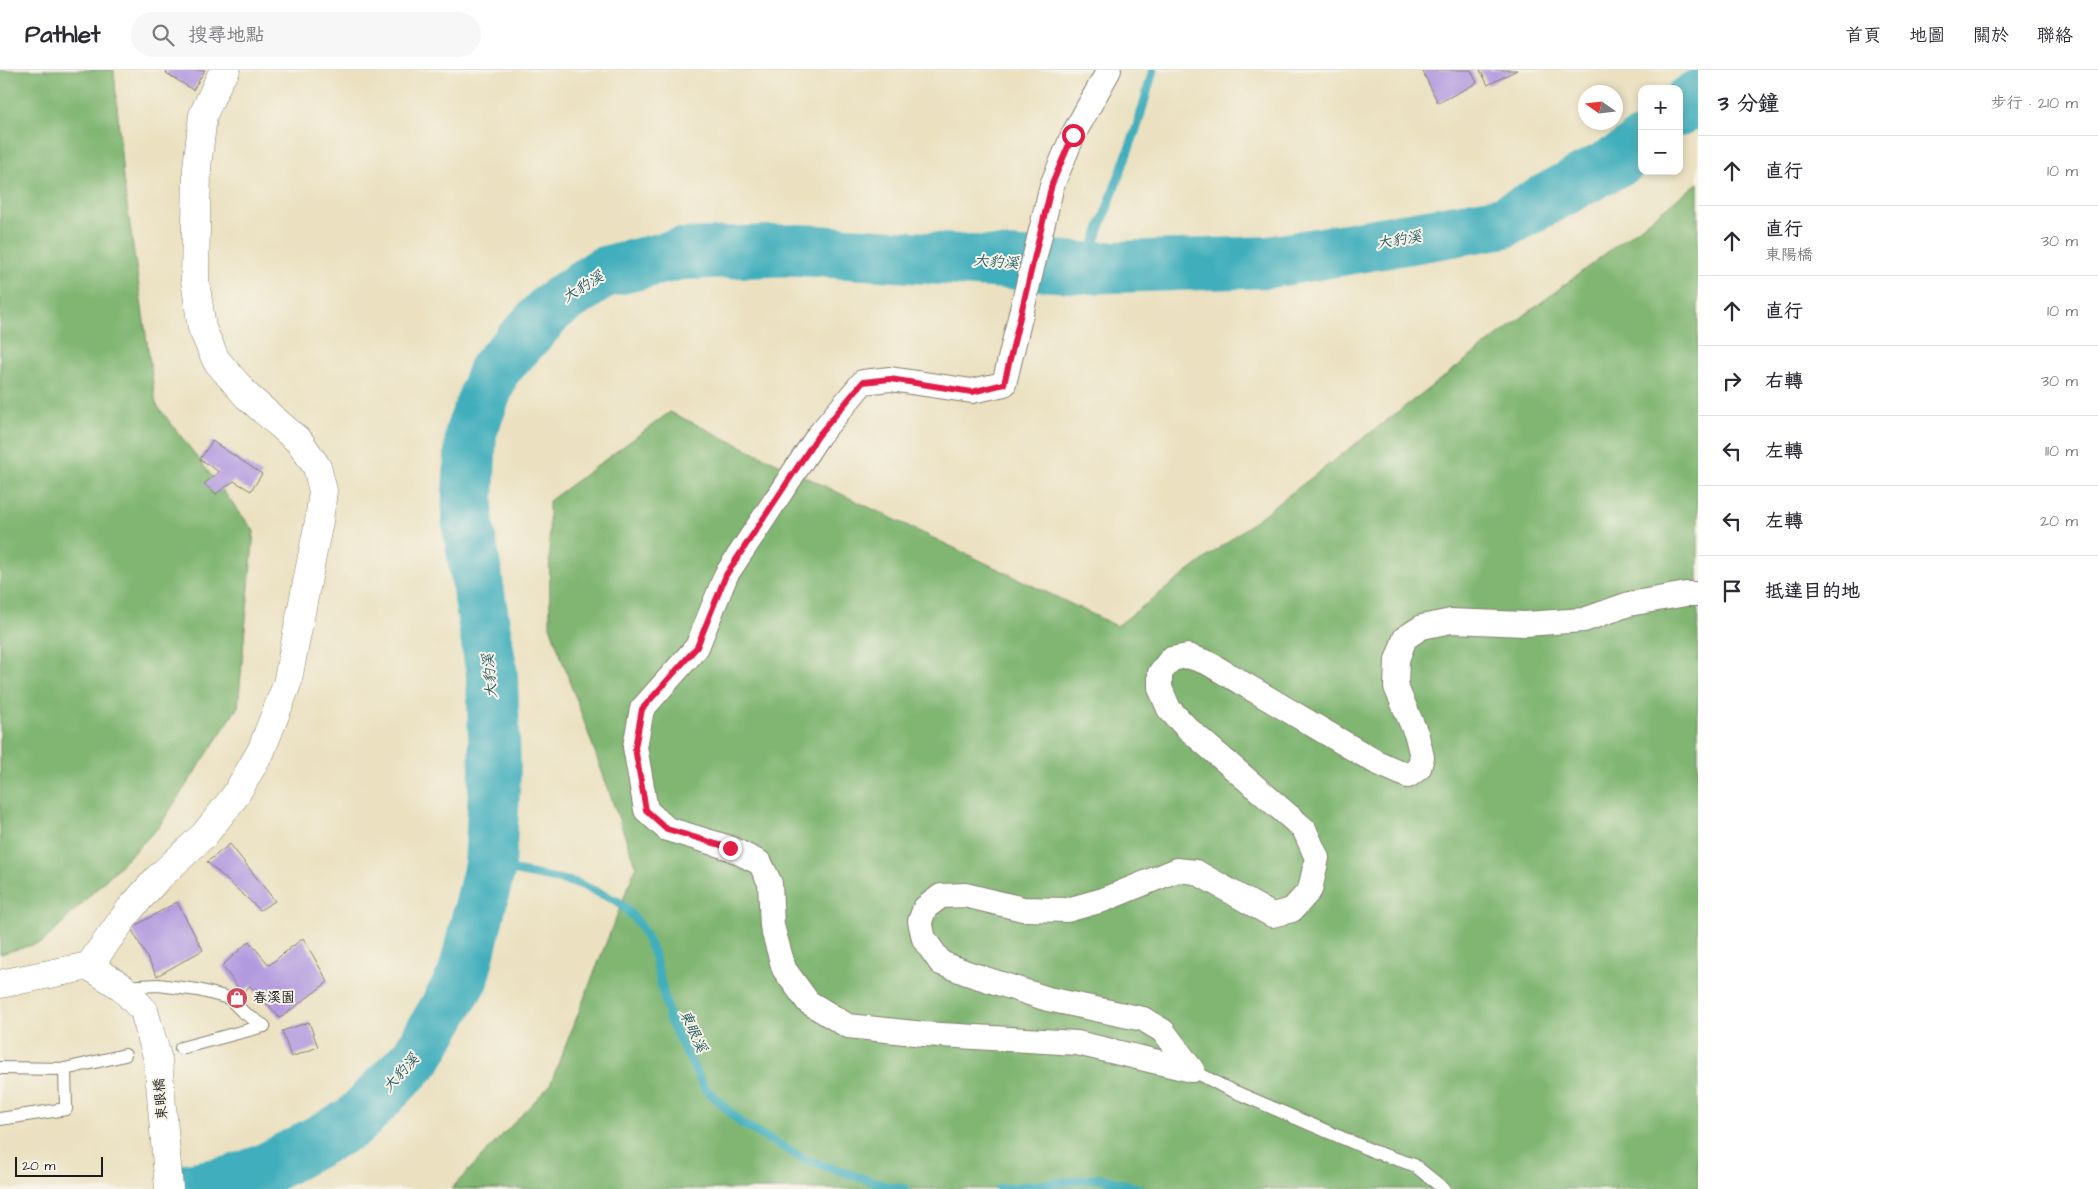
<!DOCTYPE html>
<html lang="zh-TW">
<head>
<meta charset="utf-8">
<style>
	:root { --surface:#fff; --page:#f7f7f7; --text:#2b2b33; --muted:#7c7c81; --line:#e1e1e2 }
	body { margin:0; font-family:"Architects Daughter","LXGW WenKai TC",sans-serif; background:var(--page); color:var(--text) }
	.controls { position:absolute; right:15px; top:15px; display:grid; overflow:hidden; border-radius:10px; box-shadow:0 2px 8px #0003 }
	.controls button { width:45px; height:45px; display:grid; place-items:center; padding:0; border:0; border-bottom:1px solid var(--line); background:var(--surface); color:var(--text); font:25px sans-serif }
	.compass { position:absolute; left:1578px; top:15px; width:45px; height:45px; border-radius:50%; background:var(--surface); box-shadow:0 2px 8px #0003; rotate:284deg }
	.scale { position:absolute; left:15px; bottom:12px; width:88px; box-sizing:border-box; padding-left:5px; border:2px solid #1c1c1c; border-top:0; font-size:14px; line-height:18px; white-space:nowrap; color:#1c1c1c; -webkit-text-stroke:4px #f7f3e8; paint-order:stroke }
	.stop { position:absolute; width:15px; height:15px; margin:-11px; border:4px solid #e11d48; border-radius:50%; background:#fff }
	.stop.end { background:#e11d48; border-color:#fff; box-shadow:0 1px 5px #0008 }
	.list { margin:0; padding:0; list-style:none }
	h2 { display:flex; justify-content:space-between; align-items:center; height:65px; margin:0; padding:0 20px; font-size:21px }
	h2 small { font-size:16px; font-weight:400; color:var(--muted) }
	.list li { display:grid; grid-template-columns:32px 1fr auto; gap:15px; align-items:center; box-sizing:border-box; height:70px; padding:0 20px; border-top:1px solid var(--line) }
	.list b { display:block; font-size:19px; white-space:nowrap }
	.list p { margin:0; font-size:16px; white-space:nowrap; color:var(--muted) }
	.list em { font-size:16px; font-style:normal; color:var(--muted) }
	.icon { flex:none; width:28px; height:28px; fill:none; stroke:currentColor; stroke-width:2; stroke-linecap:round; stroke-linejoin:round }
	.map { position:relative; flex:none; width:1698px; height:1119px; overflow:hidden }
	header { display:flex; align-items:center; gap:30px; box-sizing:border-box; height:70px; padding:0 25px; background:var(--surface); border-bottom:1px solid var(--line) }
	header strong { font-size:24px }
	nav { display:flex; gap:28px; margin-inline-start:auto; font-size:18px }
	.search { width:350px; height:45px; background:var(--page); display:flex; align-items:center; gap:12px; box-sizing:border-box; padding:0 18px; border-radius:28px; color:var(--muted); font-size:19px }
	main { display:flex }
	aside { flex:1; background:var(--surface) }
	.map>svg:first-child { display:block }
	.forest { fill:#80b672; stroke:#4e6947 }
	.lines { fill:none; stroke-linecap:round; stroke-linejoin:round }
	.stream { stroke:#3faebc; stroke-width:9 }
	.river { stroke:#3faebc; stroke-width:52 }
	.building { fill:#b29adf }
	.service-casing { stroke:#847e6e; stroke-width:14 }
	.minor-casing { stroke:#847e6e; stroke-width:26 }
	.tertiary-casing { stroke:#847e6e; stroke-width:29 }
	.service { stroke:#fff; stroke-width:12 }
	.minor { stroke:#fff; stroke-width:24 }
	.tertiary { stroke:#fff; stroke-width:28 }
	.tertiary-bridge-casing { stroke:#847e6e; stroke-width:29; stroke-linecap:butt }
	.tertiary-bridge { stroke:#fff; stroke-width:28 }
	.route { stroke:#e11d48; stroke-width:6 }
	.labels { text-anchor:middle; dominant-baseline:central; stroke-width:4; stroke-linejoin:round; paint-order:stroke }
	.poi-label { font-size:14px; fill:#1c1c1c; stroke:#f7f3e8; text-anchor:start }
	.street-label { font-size:14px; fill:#1c1c1c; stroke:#f7f3e8 }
	.water-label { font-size:15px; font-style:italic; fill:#2c5e64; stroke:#f7f3e8 }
</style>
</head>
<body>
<header>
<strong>Pathlet</strong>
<div class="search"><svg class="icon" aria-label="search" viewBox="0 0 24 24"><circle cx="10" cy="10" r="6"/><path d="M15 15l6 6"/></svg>搜尋地點</div>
<nav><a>首頁</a><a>地圖</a><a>關於</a><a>聯絡</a></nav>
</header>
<main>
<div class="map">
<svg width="1698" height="1119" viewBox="0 0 1698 1119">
	<rect width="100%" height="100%" fill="#f7f3e8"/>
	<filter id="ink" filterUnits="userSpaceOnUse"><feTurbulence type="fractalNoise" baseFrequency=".02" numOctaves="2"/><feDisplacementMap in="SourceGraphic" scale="10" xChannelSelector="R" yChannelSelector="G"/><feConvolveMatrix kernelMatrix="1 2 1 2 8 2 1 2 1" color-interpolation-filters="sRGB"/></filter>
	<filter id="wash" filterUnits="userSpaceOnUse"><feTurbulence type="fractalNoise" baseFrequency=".0096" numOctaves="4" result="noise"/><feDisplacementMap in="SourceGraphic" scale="20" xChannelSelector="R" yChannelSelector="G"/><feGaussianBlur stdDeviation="1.12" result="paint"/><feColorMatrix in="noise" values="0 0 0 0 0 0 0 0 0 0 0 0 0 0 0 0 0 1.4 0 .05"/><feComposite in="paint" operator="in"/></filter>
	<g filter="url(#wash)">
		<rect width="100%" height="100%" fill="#ebe1c1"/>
		<g class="forest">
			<path d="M0,0H114L123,107L156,334L254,461L238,637L158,758L43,872L0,884Z"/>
			<path d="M1698,113V1119H451L550,1015L636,797L550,556L549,431L670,342L1117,556Z"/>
		</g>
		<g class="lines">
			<g class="stream">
				<path d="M1085,198L1138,54L1153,0"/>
				<path d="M490,796L577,813L619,832L639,853L654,884L670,951L704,1017L741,1053L804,1089L889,1117L906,1119"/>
				<path d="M225,1119L230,1112"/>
				<path d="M999,1119L1101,1108L1141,1119"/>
			</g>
			<g class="river">
				<path d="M1679,41L1698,25"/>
				<path d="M187,1119L230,1112L264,1100L354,1052L417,987L463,907L490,796L495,701L492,604L467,448L471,362L494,300L552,237L604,202L681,184L800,180L1085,198L1270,192L1504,152L1625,87L1642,73"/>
			</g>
		</g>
		<g id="blocks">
			<g class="building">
				<path d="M168,0H205L193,20L166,3Z"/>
				<path d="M1422,0H1471L1477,13L1438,33Z"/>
				<path d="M1480,0H1517L1488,15Z"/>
				<path d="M212,371L262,404L251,421L234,411L216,424L204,414L219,402L200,389Z"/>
				<path d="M230,774L275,831L260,840L207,792Z"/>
				<path d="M177,832L203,880L157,906L131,858Z"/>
				<path d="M303,868L328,912L280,948L250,916L242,923L222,896L249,871L269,895Z"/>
				<path d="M309,952L318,977L291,987L282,961Z"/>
			</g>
		</g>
	</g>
	<g filter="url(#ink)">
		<use href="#blocks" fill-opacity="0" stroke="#847e6e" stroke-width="1"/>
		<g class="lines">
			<g class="service-casing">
				<g id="service">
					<path d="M122,917L158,915L198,920L229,928L243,942L264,956"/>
					<path d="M181,978L264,956"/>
					<path d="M0,998L65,999L125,985"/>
					<path d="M1192,1000L1224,1017L1375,1082L1414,1095L1444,1119"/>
					<path d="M0,1049L66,1039L65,999"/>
				</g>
			</g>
			<g class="minor-casing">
				<g id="minor">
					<path d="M1109,0L1073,65L1052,115L1004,314L972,321L890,309L863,312L818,366L726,505L697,577L642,639L635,677L646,740L667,759L730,778L760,793L770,813L772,856L784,899L808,932L848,956L924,964L1077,973L1192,1000"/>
					<path d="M1192,1000L1163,961L1143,949L1048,929L967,903L941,893L924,869L920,851L925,838L941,826L965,825L1023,839L1067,840L1103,830L1177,800L1196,802L1272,845L1292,840L1310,820L1317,788L1304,759L1187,658L1169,639L1160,618V603L1171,589L1188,586L1208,593L1376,692L1408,706L1419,698L1422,687L1417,666L1396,617L1397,590L1405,568L1422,557L1451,551L1525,554L1584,550L1629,534L1686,524H1698"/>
				</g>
			</g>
			<g class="tertiary-casing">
				<g id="tertiary">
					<path d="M89,896L122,917L144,941"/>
					<path d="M0,914L89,896L130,839L157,809L205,764L235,726L261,681L287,614L319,451L323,421L317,397L300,372L247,326L216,290L202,258L195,210L197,98L203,45L220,8L226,0"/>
				</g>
			</g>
			<use href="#service" class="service"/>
			<use href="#minor" class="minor"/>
			<use href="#tertiary" class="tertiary"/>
			<g class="tertiary-bridge-casing">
				<path id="tertiary-bridge" d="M144,941L158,990L169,1119"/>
			</g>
			<use href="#tertiary-bridge" class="tertiary-bridge"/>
		</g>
	</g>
	<g class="lines" filter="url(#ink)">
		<path class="route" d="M730,778L667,759L646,740L635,678L642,639L697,577L726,505L818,366L863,312L890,309L972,322L1004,314L1052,114L1073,65"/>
	</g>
	<defs>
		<g id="shop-disc" transform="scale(1.125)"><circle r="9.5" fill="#d1495b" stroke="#f7f3e8"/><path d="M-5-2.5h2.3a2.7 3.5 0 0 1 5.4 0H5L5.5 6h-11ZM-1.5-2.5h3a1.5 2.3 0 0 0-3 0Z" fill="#fff"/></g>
	</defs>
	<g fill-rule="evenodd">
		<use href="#shop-disc" x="237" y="928"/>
	</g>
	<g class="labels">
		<g class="poi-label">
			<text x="253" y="928">春溪園</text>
		</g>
		<g class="street-label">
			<text transform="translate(161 1029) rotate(-95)">東眼橋</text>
		</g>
		<g class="water-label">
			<text transform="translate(1399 170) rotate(-10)">大豹溪</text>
			<text transform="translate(996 192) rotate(4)">大豹溪</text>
			<text transform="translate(583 217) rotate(-32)">大豹溪</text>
			<text transform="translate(490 606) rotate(-95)">大豹溪</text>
			<text transform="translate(693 961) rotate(65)">東眼溪</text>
			<text transform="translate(401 1003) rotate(-48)">大豹溪</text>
		</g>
	</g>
</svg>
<div class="controls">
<button>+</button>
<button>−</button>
</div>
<svg class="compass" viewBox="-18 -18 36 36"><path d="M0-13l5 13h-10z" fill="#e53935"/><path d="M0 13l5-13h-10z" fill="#7c7c81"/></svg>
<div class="scale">20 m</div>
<div class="stop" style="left:1073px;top:65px"></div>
<div class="stop end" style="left:730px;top:778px"></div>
</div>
<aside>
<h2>3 分鐘<small>步行 · 210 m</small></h2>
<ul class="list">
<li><svg class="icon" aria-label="ahead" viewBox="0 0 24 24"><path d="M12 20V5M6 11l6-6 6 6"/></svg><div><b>直行</b></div><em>10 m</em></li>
<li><svg class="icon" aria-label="ahead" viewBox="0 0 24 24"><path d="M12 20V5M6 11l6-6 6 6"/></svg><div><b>直行</b><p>東陽橋</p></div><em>30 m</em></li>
<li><svg class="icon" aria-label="ahead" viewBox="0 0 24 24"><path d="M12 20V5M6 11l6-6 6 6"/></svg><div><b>直行</b></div><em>10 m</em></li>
<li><svg class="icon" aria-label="right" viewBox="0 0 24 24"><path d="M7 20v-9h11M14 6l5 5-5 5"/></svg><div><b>右轉</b></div><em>30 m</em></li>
<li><svg class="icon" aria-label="left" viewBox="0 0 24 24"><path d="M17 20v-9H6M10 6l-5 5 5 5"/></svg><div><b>左轉</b></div><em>110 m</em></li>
<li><svg class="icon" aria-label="left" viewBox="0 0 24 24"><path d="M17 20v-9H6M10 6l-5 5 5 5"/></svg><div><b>左轉</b></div><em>20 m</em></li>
<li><svg class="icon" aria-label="arrive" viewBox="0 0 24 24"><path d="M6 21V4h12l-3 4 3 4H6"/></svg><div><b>抵達目的地</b></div></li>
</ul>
</aside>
</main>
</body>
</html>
